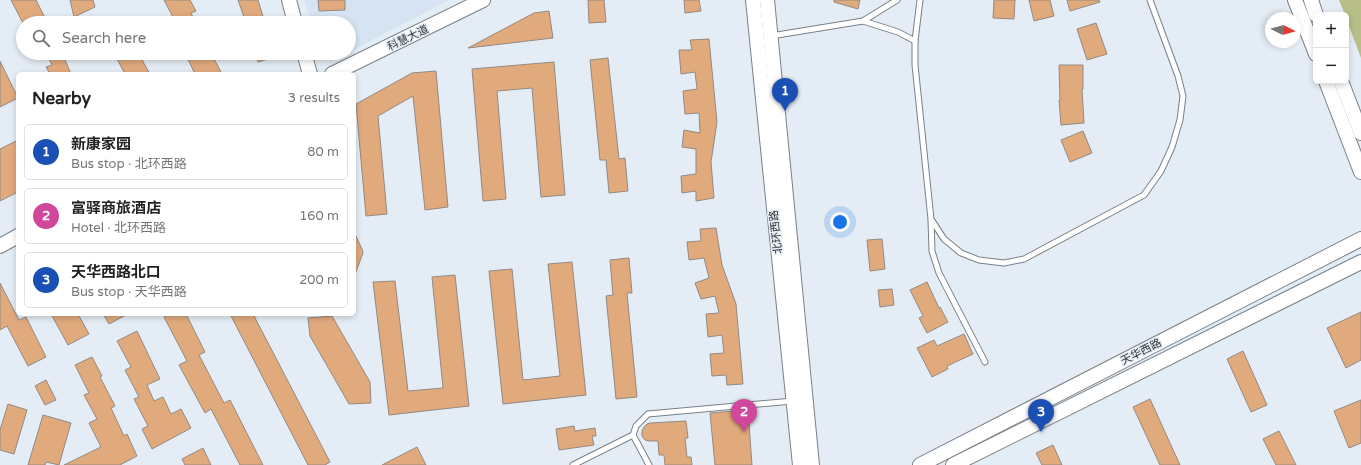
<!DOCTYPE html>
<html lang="en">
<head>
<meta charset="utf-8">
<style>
	:root { --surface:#fff; --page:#f2f2f2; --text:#222; --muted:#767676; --line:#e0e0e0; --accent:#ea580c }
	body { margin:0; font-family:"Varela Round","Noto Sans SC",sans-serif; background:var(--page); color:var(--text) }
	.controls { position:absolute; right:12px; top:12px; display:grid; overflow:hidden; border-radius:6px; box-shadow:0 2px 6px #0003 }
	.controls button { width:36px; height:36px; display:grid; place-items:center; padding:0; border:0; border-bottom:1px solid var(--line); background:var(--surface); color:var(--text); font:20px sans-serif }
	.compass { position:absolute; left:1265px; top:12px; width:36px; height:36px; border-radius:50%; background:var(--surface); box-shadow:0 2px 6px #0003; rotate:95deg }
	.you { position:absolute; left:840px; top:222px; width:14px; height:14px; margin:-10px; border:3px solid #fff; border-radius:50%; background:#1a73e8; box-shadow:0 0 0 6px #1a73e833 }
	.badge { display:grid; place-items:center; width:26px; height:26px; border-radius:50%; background:var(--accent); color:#fff; font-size:13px; font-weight:700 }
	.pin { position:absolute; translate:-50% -33px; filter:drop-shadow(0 1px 2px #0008) }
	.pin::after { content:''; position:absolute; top:21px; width:14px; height:12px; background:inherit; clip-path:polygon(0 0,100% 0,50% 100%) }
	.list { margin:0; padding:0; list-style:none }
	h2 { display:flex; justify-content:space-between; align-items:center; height:52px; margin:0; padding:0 16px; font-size:17px }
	h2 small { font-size:13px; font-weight:400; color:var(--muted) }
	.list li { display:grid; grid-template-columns:26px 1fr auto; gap:12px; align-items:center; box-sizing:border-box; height:56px; margin:0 8px 8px; padding:0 8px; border:1px solid var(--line); border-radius:6px }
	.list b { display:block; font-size:15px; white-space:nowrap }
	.list p { margin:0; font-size:13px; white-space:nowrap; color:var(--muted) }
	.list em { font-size:13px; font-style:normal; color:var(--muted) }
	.icon { flex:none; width:22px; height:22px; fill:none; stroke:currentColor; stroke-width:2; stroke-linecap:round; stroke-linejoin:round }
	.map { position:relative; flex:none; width:1361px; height:465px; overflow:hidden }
	.search { position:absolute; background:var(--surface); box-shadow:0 2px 6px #0003; left:16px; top:16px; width:340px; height:44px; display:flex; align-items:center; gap:10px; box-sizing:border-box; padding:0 14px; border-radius:22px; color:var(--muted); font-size:15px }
	.panel { position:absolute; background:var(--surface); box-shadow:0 2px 6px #0003; left:16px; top:72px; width:340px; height:244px; border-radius:6px }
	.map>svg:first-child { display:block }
	.built { fill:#d5e3f2 }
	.green { fill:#b8be87 }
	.building { fill:#e1aa7d; stroke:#938982 }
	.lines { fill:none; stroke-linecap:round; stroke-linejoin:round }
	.lane-casing { stroke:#788088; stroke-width:7 }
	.secondary-casing { stroke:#788088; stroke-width:16 }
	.lane { stroke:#fff; stroke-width:5 }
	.secondary { stroke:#fff; stroke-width:14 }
	.labels { text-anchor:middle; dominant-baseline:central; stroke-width:3; stroke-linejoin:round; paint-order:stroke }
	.street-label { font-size:11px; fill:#313438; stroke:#e4edf5 }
</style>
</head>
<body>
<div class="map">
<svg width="1361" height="465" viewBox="0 0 1361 465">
	<rect width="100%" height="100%" fill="#e4edf5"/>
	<g class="built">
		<path d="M304,0H449L349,52V23H311Z"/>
		<path d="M320,53H346L336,58L321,56Z"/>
	</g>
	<path class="green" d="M1339,0H1361V58L1346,18V15H1345Z"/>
	<g class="building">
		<path d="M11,0H36L46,20L39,23H23Z"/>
		<path d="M70,0H93L95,7L74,17Z"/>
		<path d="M164,0H190L196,11L191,13L196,23H176Z"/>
		<path d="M238,0H258L265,23H246Z"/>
		<path d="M318,0H345V10L319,11Z"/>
		<path d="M588,0H604L606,22L589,23Z"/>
		<path d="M684,0H699L701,11L685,13Z"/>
		<path d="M834,0H860L858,9L834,2Z"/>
		<path d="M994,0H1015L1014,19L993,18Z"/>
		<path d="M1029,0H1050L1054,16L1034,21Z"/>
		<path d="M1067,0H1099L1100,2L1070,11Z"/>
		<path d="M549,11L553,38L468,48L534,13Z"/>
		<path d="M1096,23L1107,54L1087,60L1077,29Z"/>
		<path d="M709,39L717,122L711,162L714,198L696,201V191L682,193L681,176L696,174V149L682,147L684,130L700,133L699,113L685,114L683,91L697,89L695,72L681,74L679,50H692L690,40Z"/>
		<path d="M46,53H79L65,60L71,74H50L46,67L52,65Z"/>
		<path d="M118,53H138L150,74H125L116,57L119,55Z"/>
		<path d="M185,53H211L222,74H195Z"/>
		<path d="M255,53H281L282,55L258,62Z"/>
		<path d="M608,58L619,159L625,158L628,191L609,193L606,160H600L590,60Z"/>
		<path d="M0,61L18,98L0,107Z"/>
		<path d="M554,62L565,195L541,197L532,88L497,91L506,199L483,201L472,69Z"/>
		<path d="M1059,65H1083V89H1082L1084,123L1061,125L1059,100H1060Z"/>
		<path d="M436,71L448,207L425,210L413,96L378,116L387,214L366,216L356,104L412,73Z"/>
		<path d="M1083,131L1092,153L1070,162L1061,140Z"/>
		<path d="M18,140V192L0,201V149Z"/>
		<path d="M716,228L722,265L736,304L743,384L727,385L726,375L712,376L710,354L724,353L722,335L708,337L706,314L719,313L715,296L701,299L695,283L709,278L704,258L689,260L687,242L701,241L700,229Z"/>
		<path d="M354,232L362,249L363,253L354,277Z"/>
		<path d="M882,239L885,269L870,271L867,240Z"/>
		<path d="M629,258L632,293H627L637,397L616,399L606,296L613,295L610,260Z"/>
		<path d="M572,262L586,395L503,404L489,271L512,269L523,380L560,376L548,264Z"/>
		<path d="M455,275L469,406L389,415L373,282L395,281L408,391L443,388L432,277Z"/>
		<path d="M927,282L939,308L940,307L948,322L927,333L919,318L923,316L910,290Z"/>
		<path d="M0,283L19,320L26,317L46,357L28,366L7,326L0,330Z"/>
		<path d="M892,289L894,305L880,307L878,290Z"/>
		<path d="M1361,312V360L1346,368L1327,328Z"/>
		<path d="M51,314H78L89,334L68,345Z"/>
		<path d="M103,314H128L109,324Z"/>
		<path d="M169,314H186L205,352L199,355L224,403L230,400L263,465H240L211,409L205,413L179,365L187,361L164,317Z"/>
		<path d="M230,314H253L330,462L325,465H308Z"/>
		<path d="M332,316L370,382L371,403L349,404L310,336L308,318Z"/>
		<path d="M137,331L160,379L147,385L154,401L163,397L171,414L181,409L191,428L152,449L142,429L148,426L134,399L139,397L125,370L131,367L117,341Z"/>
		<path d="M964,334L973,354L947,366L948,369L932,377L917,348L934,340L937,346Z"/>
		<path d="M1243,351L1267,405L1251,412L1227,359Z"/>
		<path d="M92,357L102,376L100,377L115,406L111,408L124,436L127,434L137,456L120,465H64L101,447L89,423L97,419L84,395L89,393L75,365Z"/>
		<path d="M46,380L56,400L45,405L35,386Z"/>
		<path d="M1150,399L1180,465H1160L1133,407Z"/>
		<path d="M1361,400V443L1349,448L1334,411Z"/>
		<path d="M8,404L27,410L14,454L0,450V430Z"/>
		<path d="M748,410L752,465H715L710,413Z"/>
		<path d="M43,415L71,423L59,465L46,462L45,465H28Z"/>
		<path d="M686,421L688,438H685L687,457H691L692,465H665L664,455H659L658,441H650L645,440L642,436V431L644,427L647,424L650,423Z"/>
		<path d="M574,426L575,431L595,428L596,436H592L594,445L559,450L556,429Z"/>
		<path d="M1279,431L1296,465H1276L1263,439Z"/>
		<path d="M1053,445L1062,465H1042L1036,453Z"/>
		<path d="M417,447L426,465H382Z"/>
		<path d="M203,448L211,465H185L182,459Z"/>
	</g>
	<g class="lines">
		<g class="lane-casing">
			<g id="lane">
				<path d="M897,0L863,21L898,32L915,41"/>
				<path d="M920,0L915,41V65L931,219L944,239L961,253L979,260L1004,263L1024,259L1144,195L1161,171L1172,147L1180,120L1183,96L1178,76L1150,0"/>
				<path d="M771,36L863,21"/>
				<path d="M931,220L932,251L939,273L985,362"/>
				<path d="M633,435L649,465"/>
				<path d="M573,465L633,435L636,426L648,414L793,401"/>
			</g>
		</g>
		<g class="secondary-casing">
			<g id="secondary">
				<path d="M289,0L295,23"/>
				<path d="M753,0L800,465"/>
				<path d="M767,0L812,465"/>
				<path d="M1295,0L1316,54"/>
				<path d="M1311,0L1316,15"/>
				<path d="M304,53L310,74"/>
				<path d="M332,74L483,0"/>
				<path d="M1326,81L1361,172"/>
				<path d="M1341,81L1361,133"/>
				<path d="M0,246L18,236"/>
				<path d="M920,465L1361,239"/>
				<path d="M953,465L1361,262"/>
			</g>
		</g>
		<use href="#lane" class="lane"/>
		<use href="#secondary" class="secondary"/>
	</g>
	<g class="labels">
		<g class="street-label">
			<text transform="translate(408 38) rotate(-26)">科慧大道</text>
			<text transform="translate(776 232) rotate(-96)">北环西路</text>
			<text transform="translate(1141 352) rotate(-27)">天华西路</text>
		</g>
	</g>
</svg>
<div class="controls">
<button>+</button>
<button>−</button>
</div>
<svg class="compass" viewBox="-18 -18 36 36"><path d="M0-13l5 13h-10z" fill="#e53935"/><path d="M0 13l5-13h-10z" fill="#767676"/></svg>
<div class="you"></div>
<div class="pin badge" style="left:785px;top:111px;background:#1a4fb4">1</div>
<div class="pin badge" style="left:744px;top:432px;background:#d1479c">2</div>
<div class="pin badge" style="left:1041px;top:432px;background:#1a4fb4">3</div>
<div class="search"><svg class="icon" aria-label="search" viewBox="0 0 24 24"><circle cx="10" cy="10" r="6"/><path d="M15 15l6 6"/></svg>Search here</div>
<section class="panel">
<h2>Nearby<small>3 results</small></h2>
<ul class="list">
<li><span class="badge" style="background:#1a4fb4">1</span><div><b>新康家园</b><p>Bus stop · 北环西路</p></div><em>80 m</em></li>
<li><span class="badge" style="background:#d1479c">2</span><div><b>富驿商旅酒店</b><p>Hotel · 北环西路</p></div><em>160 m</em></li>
<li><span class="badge" style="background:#1a4fb4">3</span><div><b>天华西路北口</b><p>Bus stop · 天华西路</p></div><em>200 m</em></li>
</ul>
</section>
</div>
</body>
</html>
